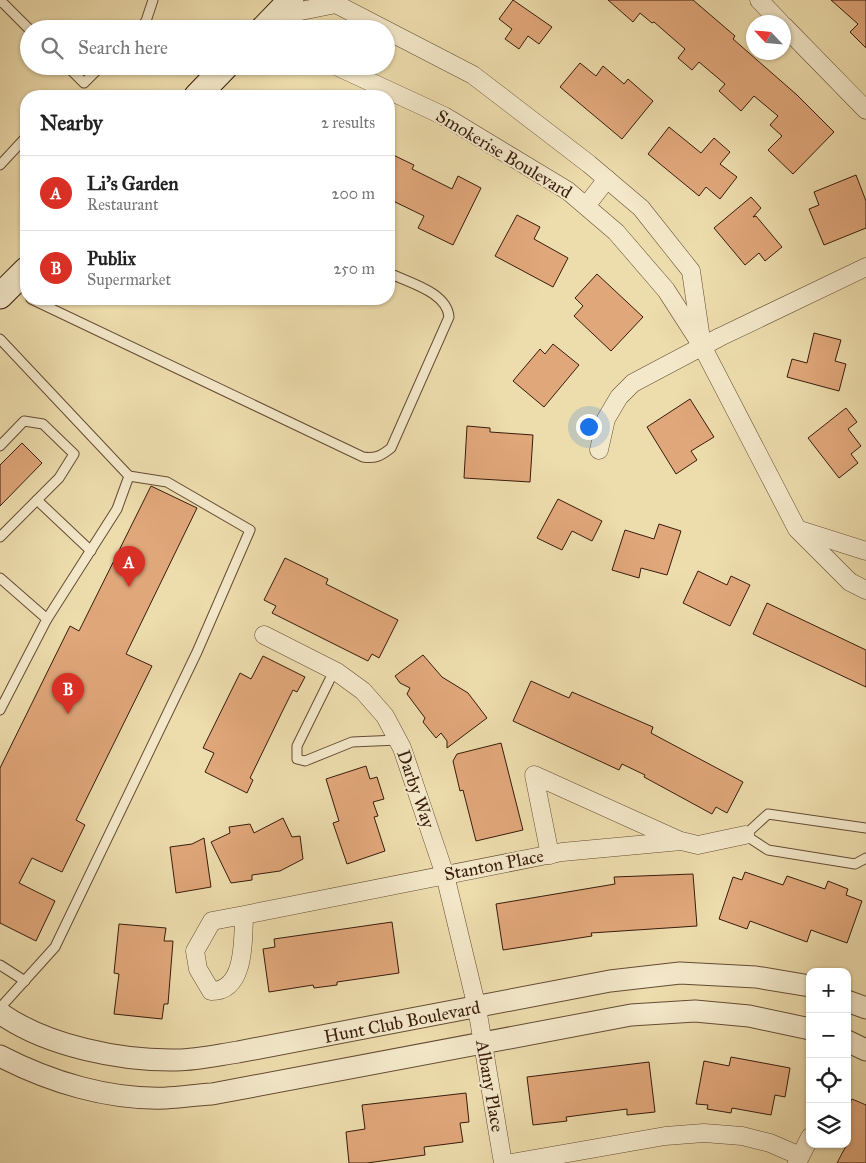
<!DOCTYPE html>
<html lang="en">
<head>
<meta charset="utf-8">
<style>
	:root { --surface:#fff; --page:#f6f6f6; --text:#222; --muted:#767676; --line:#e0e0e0; --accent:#d93025 }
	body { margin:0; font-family:"IM FELL Great Primer",serif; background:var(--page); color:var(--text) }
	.controls { position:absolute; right:15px; bottom:15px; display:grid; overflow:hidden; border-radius:10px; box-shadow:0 1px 4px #0004 }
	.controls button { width:45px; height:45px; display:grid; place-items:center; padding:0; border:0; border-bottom:1px solid var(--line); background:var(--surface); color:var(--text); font:25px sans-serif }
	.compass { position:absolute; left:746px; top:15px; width:45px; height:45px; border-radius:50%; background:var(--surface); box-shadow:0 1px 4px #0004; rotate:296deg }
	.you { position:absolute; left:588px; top:426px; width:18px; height:18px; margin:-12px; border:4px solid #fff; border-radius:50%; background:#1a73e8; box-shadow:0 0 0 8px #1a73e833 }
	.badge { display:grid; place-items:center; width:32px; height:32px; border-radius:50%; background:var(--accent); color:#fff; font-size:16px; font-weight:700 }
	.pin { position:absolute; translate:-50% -41px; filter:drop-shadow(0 1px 2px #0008) }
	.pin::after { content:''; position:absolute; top:26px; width:18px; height:15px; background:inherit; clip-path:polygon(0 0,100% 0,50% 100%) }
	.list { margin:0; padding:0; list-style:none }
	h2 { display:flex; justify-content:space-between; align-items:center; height:65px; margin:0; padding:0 20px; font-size:21px }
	h2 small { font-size:16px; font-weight:400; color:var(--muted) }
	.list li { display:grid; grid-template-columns:32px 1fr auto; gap:15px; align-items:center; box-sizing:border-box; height:75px; padding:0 20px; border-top:1px solid var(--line) }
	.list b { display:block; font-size:19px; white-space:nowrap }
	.list p { margin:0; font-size:16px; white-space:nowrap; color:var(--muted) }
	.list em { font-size:16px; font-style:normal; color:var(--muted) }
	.icon { flex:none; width:28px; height:28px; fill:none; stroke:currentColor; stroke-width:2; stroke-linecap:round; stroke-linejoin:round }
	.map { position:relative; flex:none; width:866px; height:1163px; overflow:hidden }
	.search { position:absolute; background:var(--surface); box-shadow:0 1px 4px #0004; left:20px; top:20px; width:375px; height:55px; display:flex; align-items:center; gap:12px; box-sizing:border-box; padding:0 18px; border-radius:28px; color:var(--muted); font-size:19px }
	.panel { position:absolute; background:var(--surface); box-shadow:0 1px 4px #0004; left:20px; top:90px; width:375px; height:215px; border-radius:20px }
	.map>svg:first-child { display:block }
	.building { fill:#e0a77a; stroke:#381b0c }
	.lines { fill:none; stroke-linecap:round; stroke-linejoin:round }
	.service-casing { stroke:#654b34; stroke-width:11 }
	.minor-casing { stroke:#654b34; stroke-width:19 }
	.tertiary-casing { stroke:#654b34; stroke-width:23 }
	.secondary-casing { stroke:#381b0c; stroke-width:27 }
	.service { stroke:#f3e8c9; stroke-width:9 }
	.minor { stroke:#f3e8c9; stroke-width:18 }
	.tertiary { stroke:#f3e8c9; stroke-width:21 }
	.secondary { stroke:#f3e8c9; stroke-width:25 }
	.labels { text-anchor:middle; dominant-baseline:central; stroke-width:4; stroke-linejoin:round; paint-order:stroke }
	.street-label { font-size:18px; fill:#381b0c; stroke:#f3e8c9 }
</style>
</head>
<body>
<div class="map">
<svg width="866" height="1163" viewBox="0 0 866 1163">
	<rect width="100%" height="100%" fill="#eddcac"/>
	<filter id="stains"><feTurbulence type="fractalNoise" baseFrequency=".004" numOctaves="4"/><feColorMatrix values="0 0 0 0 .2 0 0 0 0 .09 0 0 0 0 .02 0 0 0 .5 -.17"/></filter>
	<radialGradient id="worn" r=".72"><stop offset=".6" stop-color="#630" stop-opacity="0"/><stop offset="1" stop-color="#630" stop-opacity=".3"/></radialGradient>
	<g class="building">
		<path d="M513,0L552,27L539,44L528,36L519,49L505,39L512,29L499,19Z"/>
		<path d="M608,0H693L735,36L733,39L797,95L834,132L793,174L768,150L782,136L770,125L778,116L754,96L741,111L719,91L725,84L699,62L692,70L678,58L685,49L654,22L652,23L640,13L633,22Z"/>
		<path d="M831,0H866V48L850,32L858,24Z"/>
		<path d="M580,63L596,76L603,66L624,84L628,79L653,101L622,139L560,87Z"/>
		<path d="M669,127L701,153L714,138L730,152L720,164L737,177L720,199L706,187L699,196L648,154Z"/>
		<path d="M389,153L414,165L412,169L452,189L458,176L481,188L453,245L418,228L424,216L389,199Z"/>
		<path d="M856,175L866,201V228L824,245L809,209L819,205L814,192Z"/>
		<path d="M751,197L761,208L753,217L756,216L782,247L765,261L759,253L745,265L714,228Z"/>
		<path d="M517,215L540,227L534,239L568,258L553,287L495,256Z"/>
		<path d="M597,274L643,317L611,351L574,316L583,306L575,298Z"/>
		<path d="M814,333L841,340L835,361L846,364L839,391L787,377L792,359L807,363Z"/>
		<path d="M553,344L579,365L544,407L513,381L540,349L545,354Z"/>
		<path d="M690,399L714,437L691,451L697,460L676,474L647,427Z"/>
		<path d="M846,408L857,422L848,429L861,446L851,454L858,463L839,478L808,438Z"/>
		<path d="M467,426L490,428V432L533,435L530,482L464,478Z"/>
		<path d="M22,443L42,463L0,506V465Z"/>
		<path d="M151,486L197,508L126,654L152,666L76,820L85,825L62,872L32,858L19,883L55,901L36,941L0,923V768L70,626L79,631Z"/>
		<path d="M558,499L602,521L592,541L572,531L562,550L537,538Z"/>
		<path d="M659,524L681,531L667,575L641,568L639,578L612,570L625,530L654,539Z"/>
		<path d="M285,558L328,579L326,584L398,620L379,658L372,654L368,661L272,613L276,606L264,600Z"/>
		<path d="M698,571L727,585L731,576L750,585L730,626L683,603Z"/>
		<path d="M767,603L866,650V687L753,634Z"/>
		<path d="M423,655L442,677L468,693L487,718L447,748V741L441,733L436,738L423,722L425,718L407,694L410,688L400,683L395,676Z"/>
		<path d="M263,656L305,677L297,692L293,690L284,708L250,778L253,780L247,793L205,772L214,753L203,748L240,673L251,679Z"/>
		<path d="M531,681L569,698L572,692L653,727L651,733L743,782L727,813L716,807L712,814L644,777L645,775L622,764L619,770L513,721Z"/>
		<path d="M501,743L523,830L476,841L463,790L460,791L453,761L457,754Z"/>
		<path d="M366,766L370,779L377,777L384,799L373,802L378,816L374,817L385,851L347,864L333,823L339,821L326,779Z"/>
		<path d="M283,818L292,837L300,836L303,859L280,871L252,875V880L231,883L211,842L230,833L229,827L250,824L254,833Z"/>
		<path d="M204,838L211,887L176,893L170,847L192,844Z"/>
		<path d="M745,872L783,885L787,876L825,889L828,881L848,889L846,895L862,901L847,943L811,930L807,942L750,921L747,929L719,919L733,877L742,880Z"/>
		<path d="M693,874L697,926L591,933L592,936L503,950L496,904L615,884L614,877Z"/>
		<path d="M392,922L399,973L337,982V985L314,988L313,985L269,992L263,949L275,947L274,939Z"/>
		<path d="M119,924L166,928L164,941H173L168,1004H164L162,1019L114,1014L119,974L114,973Z"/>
		<path d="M731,1057L790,1068L785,1097L775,1095L771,1115L732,1108L731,1113L707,1109L708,1105L696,1104L704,1061L729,1066Z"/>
		<path d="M649,1062L655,1112L627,1115V1109L566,1117L567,1121L533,1125L527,1077Z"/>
		<path d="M466,1093L469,1122L460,1123L463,1142L424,1147L425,1155L367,1163H349L346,1132L365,1129L362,1105Z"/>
		<path d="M852,1099L866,1105V1163H837L847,1144V1109Z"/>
	</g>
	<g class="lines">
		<g class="service-casing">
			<g id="service">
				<path d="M0,0L29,29"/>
				<path d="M139,29L146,21L153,0"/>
				<path d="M67,66L84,83L101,66"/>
				<path d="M0,165L26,137"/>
				<path d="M31,299L363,457C375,459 381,456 391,448L449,317C447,292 409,283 389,273"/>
				<path d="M0,339L129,476L117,509L47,619"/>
				<path d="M0,446L24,421L43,424L74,454L59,478L0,537"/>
				<path d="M37,500L91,551"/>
				<path d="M0,578L47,619L0,710"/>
				<path d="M334,671L297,746V759L305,761L352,742L398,740"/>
				<path d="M866,828L768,814L745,835L768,850L855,864L866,858"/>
				<path d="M0,965L25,981"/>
				<path d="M0,1008L55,947L197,652L250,530L167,482L129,476"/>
			</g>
		</g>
		<g class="minor-casing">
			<g id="minor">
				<path d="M759,0L780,22"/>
				<path d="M784,26L866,110"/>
				<path d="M286,29L276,16L336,4L384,29"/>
				<path d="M386,30L473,75L589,164L641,208L691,271L701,339"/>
				<path d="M336,66L444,116L568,191L616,232L666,290L702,346L797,529L850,582L866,590"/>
				<path d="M586,206L607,179"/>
				<path d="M599,450L606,419L619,397L633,383L720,337L866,267"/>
				<path d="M800,530L866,551"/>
				<path d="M264,635L337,672L363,691L385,716L402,748L445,875L477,1008L503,1163"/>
				<path d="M550,855L534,775L678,840"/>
				<path d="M244,915C243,938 246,992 211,991L198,969L195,951L212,921L244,915L562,852L681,841L698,845L745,835"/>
				<path d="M511,1163L665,1136L704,1133L742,1136L770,1143L800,1156"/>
				<path d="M797,1163L810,1137"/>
			</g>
		</g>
		<g class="tertiary-casing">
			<g id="tertiary">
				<path d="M847,1001L866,1008"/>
				<path d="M0,1013C46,1046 121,1061 177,1060C197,1060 218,1055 238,1052L610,981L680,973L756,977L810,986"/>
				<path d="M847,1041L866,1050"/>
				<path d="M0,1056C50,1082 109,1100 166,1098C181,1097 196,1095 212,1094L631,1015L695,1011L749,1016L810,1029"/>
			</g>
		</g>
		<g class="secondary-casing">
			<g id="secondary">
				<path d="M263,29L291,0"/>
				<path d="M197,96L226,66"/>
				<path d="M0,296L26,270"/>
			</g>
		</g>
		<use href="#service" class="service"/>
		<use href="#minor" class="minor"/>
		<use href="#tertiary" class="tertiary"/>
		<use href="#secondary" class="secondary"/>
	</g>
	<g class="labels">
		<g class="street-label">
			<text transform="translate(504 154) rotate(31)">Smokerise Boulevard</text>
			<text transform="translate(416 789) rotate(71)">Darby Way</text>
			<text transform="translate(494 865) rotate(-11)">Stanton Place</text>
			<text transform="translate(402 1022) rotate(-11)">Hunt Club Boulevard</text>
			<text transform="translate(490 1086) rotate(80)">Albany Place</text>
		</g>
	</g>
	<rect width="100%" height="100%" filter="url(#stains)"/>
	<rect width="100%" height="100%" fill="url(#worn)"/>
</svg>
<div class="controls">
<button>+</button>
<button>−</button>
<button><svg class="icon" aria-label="locate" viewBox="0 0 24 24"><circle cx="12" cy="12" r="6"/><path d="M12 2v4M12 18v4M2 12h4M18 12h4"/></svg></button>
<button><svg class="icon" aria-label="layers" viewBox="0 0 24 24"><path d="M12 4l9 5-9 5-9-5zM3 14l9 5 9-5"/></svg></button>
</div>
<svg class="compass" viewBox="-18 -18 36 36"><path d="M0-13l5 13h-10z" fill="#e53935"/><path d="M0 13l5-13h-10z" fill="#767676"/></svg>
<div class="you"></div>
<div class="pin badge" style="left:129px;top:587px">A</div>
<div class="pin badge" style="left:68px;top:714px">B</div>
<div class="search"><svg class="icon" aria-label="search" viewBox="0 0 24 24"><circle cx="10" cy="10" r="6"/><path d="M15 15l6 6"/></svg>Search here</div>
<section class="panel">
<h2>Nearby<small>2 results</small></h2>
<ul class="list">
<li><span class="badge">A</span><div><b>Li's Garden</b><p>Restaurant</p></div><em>200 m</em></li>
<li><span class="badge">B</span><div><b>Publix</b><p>Supermarket</p></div><em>250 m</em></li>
</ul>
</section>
</div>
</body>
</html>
